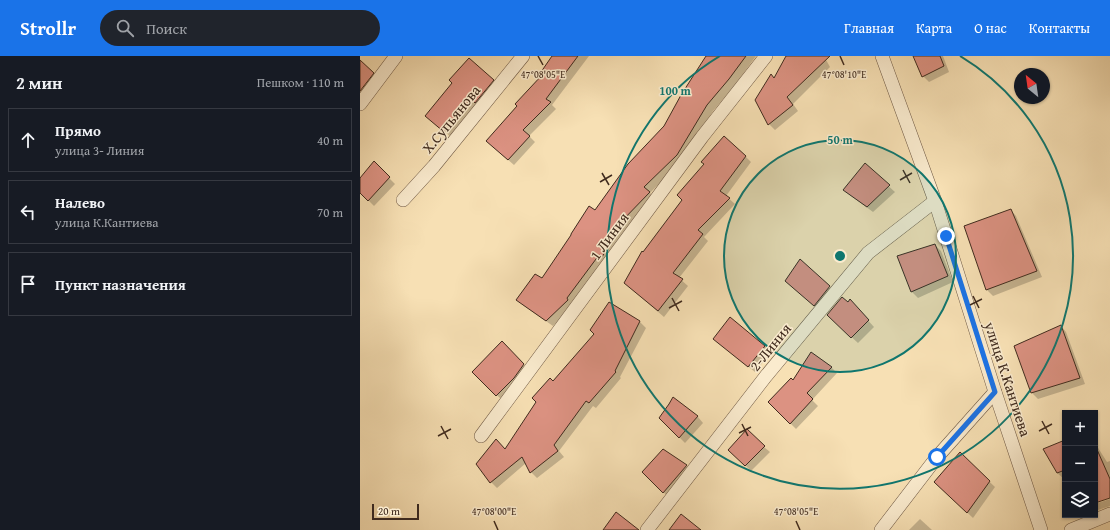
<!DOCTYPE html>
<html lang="ru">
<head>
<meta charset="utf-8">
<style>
	:root { --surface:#171b24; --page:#20242c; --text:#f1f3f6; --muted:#9ea1a6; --line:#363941; --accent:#1a73e8 }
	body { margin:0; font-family:"Gentium Book Plus",serif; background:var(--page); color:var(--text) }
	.controls { position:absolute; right:12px; bottom:12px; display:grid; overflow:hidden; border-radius:0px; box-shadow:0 1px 3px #0004 }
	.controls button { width:36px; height:36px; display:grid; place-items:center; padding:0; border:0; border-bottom:1px solid var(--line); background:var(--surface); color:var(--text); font:20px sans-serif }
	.compass { position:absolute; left:654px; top:12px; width:36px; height:36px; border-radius:50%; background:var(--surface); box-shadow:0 1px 3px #0004; rotate:331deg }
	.scale { position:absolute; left:12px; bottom:10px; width:47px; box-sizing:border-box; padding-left:4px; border:2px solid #402b1e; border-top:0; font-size:11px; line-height:14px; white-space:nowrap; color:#402b1e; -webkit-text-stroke:3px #faebce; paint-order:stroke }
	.stop { position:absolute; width:12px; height:12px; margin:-9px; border:3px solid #1a73e8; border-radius:50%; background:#fff }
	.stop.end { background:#1a73e8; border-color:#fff; box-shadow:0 1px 4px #0008 }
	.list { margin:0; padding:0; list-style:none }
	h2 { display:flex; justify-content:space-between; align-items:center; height:52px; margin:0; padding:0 16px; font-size:17px }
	h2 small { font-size:13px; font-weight:400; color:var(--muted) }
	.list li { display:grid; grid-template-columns:26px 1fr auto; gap:12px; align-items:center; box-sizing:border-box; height:64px; margin:0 8px 8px; padding:0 8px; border:1px solid var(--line); border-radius:0px }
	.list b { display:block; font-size:15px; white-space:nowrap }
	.list p { margin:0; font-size:13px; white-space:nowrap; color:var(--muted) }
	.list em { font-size:13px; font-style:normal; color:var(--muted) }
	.icon { flex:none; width:22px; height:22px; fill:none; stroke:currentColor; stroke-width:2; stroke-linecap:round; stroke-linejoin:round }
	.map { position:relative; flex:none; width:750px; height:474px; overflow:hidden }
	header { display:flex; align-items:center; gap:24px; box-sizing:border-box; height:56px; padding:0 20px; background:var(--accent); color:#fff }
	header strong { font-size:19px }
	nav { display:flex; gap:22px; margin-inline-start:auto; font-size:14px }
	.search { width:280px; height:36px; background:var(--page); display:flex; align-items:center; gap:10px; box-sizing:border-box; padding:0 14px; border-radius:22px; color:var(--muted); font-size:15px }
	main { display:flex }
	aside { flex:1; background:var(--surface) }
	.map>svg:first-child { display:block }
	.shadow { fill:#0003 }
	.building { fill:#dc9282; stroke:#402b1e }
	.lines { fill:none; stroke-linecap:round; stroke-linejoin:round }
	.minor-casing { stroke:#6e5844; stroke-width:14 }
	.minor { stroke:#faebce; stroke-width:13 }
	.route { stroke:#1a73e8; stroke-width:5 }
	.ticks { fill:none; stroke:#402b1e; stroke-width:1.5 }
	.ring { fill:none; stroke:#0f766e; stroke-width:2 }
	.labels { text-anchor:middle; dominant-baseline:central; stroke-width:3; stroke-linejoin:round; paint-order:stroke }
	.street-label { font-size:15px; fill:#402b1e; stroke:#faebce }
	.ticks-label { font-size:10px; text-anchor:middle; fill:#402b1e; stroke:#faebce; stroke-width:3; stroke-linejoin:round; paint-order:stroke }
	.centre { fill:#0f766e; stroke:#faebce; stroke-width:2 }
	.ring-label { font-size:12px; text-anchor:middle; font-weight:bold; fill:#0f766e; stroke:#faebce; stroke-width:3; stroke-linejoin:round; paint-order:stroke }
</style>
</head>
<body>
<header>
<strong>Strollr</strong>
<div class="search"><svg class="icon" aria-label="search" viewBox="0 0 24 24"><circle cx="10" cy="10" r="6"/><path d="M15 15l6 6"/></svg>Поиск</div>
<nav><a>Главная</a><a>Карта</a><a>О нас</a><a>Контакты</a></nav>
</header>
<main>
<aside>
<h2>2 мин<small>Пешком · 110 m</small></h2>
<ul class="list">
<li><svg class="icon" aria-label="ahead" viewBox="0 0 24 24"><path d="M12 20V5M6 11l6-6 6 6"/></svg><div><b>Прямо</b><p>улица 3- Линия</p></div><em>40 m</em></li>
<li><svg class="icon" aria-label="left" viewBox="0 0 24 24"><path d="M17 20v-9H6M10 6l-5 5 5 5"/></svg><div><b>Налево</b><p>улица К.Кантиева</p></div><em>70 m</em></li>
<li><svg class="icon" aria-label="arrive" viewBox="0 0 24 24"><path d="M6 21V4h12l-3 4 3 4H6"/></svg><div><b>Пункт назначения</b></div></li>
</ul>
</aside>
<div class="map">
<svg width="750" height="474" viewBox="0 0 750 474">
	<rect width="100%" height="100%" fill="#f7e0b4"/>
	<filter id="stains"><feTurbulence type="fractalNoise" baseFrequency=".005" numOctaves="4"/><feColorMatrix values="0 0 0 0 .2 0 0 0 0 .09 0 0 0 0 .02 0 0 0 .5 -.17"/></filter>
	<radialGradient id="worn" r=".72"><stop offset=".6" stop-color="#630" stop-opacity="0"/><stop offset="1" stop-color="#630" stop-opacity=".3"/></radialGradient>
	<g class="shadow">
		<path d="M194,0H229L192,49L196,53L169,80L175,86L154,109L133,91L159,50L184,18Z"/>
		<path d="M347,0H396L375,29L353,55L322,104L290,137L295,142L265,175L267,177L213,250L193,270L163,249L157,244L182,224L235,155L304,71Z"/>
		<path d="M427,0H467L465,2L470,11L433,48L438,55L415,74L409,68L415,23Z"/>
		<path d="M554,0H583L589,16L569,26L563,20Z"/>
		<path d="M0,5L19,23L0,40Z"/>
		<path d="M133,24L139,30L91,81L72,65Z"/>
		<path d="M385,100L391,106L366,140L375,148L344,181L348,185L319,222L328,230L304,261L265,227L283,198Z"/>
		<path d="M14,107L35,128L14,150L0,136V123Z"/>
		<path d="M505,109L535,136L513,156L490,139L485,134Z"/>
		<path d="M651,154L656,160L682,221L633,240L627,234L605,170Z"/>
		<path d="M575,189L581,195L593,226L558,242L552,236L539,200Z"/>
		<path d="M440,205L475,237L460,255L432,230Z"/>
		<path d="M250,247L280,266L286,272L260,321L261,322L236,352L233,350L199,395L204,401L177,422L171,416L166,407L137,432L131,426L145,394L194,327L235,278Z"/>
		<path d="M495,250L514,271L498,287L474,265Z"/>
		<path d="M701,270L706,276L725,328L678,343L672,337Z"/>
		<path d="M142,287L169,315L143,345L113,316Z"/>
		<path d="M360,288L405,290L411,296L395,316Z"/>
		<path d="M471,311L477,317L452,344L458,350L436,373L409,346L433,326Z"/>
		<path d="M314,343L338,361L343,367L325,387L300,362Z"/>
		<path d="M705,385V422H703L697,417Z"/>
		<path d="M735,387L747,406L750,405V441L735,446Z"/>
		<path d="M404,391L410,396L391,415L370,394Z"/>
		<path d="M304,394L326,410L332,416L309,442L284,416Z"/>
		<path d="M600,398L635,431L613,462L581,432Z"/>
		<path d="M750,443V450L735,455V448Z"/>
		<path d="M560,463L572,474H549Z"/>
	</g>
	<g class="building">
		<path d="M192,0H218L186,43L191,46L163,74L170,80L148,104L126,85L157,50L155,48L183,18L181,16Z"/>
		<path d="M346,0H386L369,23L347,49L317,99L284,131L290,136L259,168L261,170L242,201L239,199L207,242L208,244L186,265L156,244L175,218L182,222L211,179V178L229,150L235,154L268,108L304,70L321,39Z"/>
		<path d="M426,0H470L427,41L433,49L408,69L395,44L411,18L414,22Z"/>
		<path d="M553,0H580L584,10L562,21Z"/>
		<path d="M109,2L134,24L115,47L111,43L84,76L65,60L92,27L89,24Z"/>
		<path d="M0,4L14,17L0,35Z"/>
		<path d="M364,80L386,100L360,135L370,142L338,174L343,178L313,217L323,223L298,255L264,227L282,195L283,196L322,144L317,139L344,108L341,106Z"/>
		<path d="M14,105L30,121L8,145L0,137V122Z"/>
		<path d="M505,107L530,129L507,151L483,134Z"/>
		<path d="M651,153L677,215L626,234L604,170Z"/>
		<path d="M575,188L588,220L551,236L537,200Z"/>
		<path d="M440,203L470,230L454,250L425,225Z"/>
		<path d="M482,241L488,246L490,243L509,264L491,282L467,259Z"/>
		<path d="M249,246L280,265L255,315L256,316L229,347L226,345L194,389L198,395L170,417L162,401L130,427L116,408L136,383L145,393L176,346L172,342L190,322L193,325L234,278L230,274Z"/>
		<path d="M370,261L405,290L388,311L353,283Z"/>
		<path d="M701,269L720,322L671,337L654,290Z"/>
		<path d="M142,285L164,308L154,322L136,340L112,316Z"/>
		<path d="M451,296L472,311L447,337L453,343L430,368L408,346L431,322L433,324Z"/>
		<path d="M313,341L338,360L319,382L299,362L309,348Z"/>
		<path d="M387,373L405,390L385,410L368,394Z"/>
		<path d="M705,384V414L697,417L683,393Z"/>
		<path d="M735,389L750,423V442L735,447Z"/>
		<path d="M303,393L327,409L303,437L282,416Z"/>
		<path d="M600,396L630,425L607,457L574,426Z"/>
		<path d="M256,456L279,474H243Z"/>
		<path d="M321,458L341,474H309Z"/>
	</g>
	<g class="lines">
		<g class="minor-casing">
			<g id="minor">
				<path d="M522,0L575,145L635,336L681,474"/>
				<path d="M0,48L36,0"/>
				<path d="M43,144L74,110L163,0"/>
				<path d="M121,380L342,81L406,0"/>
				<path d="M287,474L406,320L508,197L575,145"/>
				<path d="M521,474L577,401L635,336"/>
				<path d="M711,474L750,458"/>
			</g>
		</g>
		<use href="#minor" class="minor"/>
	</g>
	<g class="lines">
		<path class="route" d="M577,401L635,336L586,180"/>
	</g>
	<path class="ticks" d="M178,0L183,9M480,0L484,9M543,114L550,127M242,117L249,129M540,124L552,117M240,126L252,119M613,240L619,252M312,242L319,255M610,249L622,243M309,252L322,245M682,365L689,378M382,368L388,380M81,370L88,383M679,375L692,368M379,377L391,371M78,380L91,373M134,465L138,474M436,465L440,474"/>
	<circle cx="480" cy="200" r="116" fill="#0f766e" fill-opacity=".12"/>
	<g class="ring">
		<circle cx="480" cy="200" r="116"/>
		<path d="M600 0A233 233 0 1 1 360 0"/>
	</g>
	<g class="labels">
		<g class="street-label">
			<text transform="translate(91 63) rotate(-51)">Х.Супьянова</text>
			<text transform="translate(249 180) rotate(-54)">1 Линия</text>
			<text transform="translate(410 291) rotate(-51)">2-Линия</text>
			<text transform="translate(648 323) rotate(72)">улица К.Кантиева</text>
		</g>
	</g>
	<g class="ticks-label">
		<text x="183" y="22">47°08'05"E</text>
		<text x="484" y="22">47°08'10"E</text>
		<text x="134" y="459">47°08'00"E</text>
		<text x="436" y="459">47°08'05"E</text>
	</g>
	<circle cx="480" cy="200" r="6" class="centre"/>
	<g class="ring-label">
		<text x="315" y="39">100 m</text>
		<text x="480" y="88">50 m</text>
	</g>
	<rect width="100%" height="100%" filter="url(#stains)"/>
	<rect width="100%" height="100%" fill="url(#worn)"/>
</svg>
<div class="controls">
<button>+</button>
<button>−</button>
<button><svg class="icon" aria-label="layers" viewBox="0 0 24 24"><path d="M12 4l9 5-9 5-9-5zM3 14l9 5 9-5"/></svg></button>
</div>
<svg class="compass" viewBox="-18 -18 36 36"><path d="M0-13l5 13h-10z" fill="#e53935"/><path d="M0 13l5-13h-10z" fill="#9ea1a6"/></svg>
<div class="scale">20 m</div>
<div class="stop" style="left:577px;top:401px"></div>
<div class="stop end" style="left:586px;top:180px"></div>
</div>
</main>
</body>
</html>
